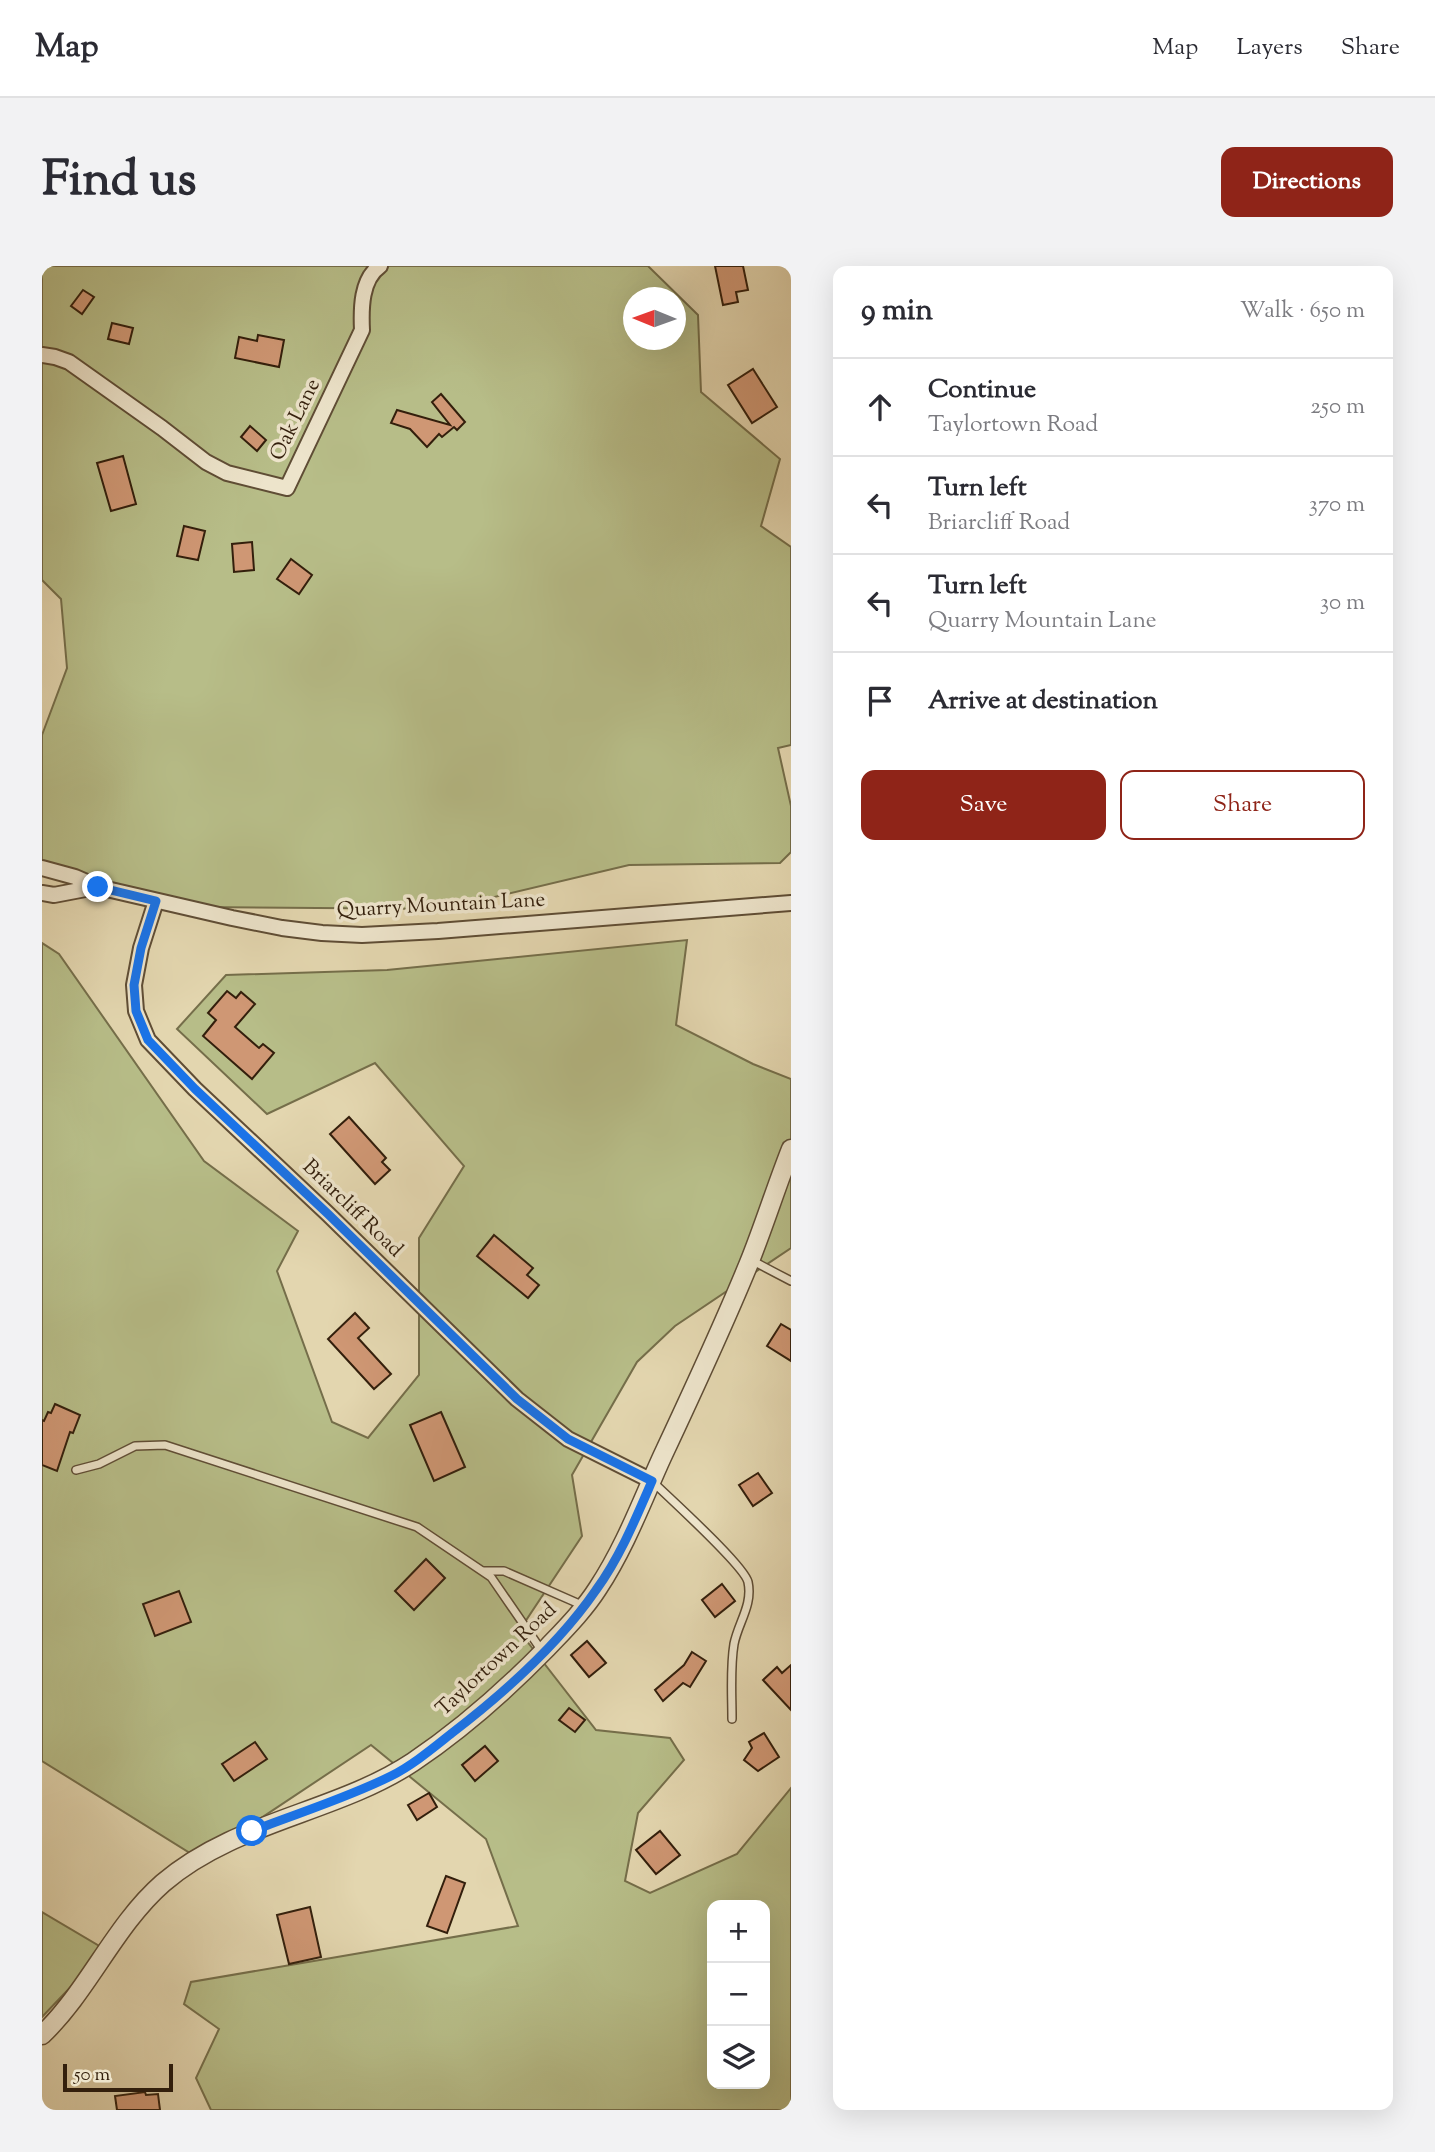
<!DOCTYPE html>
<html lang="en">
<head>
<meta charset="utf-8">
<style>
	:root { --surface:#fff; --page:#f2f2f3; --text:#2b2b33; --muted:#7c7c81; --line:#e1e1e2; --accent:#8f2418 }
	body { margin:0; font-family:"Sorts Mill Goudy",serif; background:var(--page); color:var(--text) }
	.controls { position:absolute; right:21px; bottom:21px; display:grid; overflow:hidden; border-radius:14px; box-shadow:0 7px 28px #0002 }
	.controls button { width:63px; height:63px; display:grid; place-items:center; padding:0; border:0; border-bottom:2px solid var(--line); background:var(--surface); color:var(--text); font:35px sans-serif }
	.compass { position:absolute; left:581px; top:21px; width:63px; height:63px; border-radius:50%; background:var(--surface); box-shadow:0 7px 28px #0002; rotate:271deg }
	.scale { position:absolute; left:21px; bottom:18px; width:110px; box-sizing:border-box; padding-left:7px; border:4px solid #331f0c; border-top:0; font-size:19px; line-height:24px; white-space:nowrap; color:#331f0c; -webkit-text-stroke:5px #ede4cb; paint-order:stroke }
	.stop { position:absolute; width:21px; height:21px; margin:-16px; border:5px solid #1a73e8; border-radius:50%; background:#fff }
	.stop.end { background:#1a73e8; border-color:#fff; box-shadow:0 2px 7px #0008 }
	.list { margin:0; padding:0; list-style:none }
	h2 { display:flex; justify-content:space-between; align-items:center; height:91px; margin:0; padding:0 28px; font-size:30px }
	h2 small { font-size:23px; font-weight:400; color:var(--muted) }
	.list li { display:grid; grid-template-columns:46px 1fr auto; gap:21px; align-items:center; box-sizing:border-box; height:98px; padding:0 28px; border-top:2px solid var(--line) }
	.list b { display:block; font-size:26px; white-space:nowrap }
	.list p { margin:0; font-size:23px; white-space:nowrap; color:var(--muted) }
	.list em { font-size:23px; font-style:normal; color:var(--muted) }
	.actions { display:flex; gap:14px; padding:21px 28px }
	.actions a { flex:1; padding:16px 0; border:2px solid var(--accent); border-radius:14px; text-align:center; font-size:24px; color:var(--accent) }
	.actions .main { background:var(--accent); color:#fff }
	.icon { flex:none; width:38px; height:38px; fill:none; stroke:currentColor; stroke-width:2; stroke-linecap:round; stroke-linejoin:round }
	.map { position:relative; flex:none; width:749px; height:1844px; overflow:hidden; border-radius:14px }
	header { display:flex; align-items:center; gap:42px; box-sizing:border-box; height:98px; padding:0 35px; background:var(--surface); border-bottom:2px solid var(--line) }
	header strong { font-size:33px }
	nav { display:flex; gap:38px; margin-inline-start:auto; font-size:24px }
	.intro { display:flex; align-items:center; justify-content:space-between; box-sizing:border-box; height:168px; padding:0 42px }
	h1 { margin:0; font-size:49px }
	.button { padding:18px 32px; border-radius:14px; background:var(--accent); color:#fff; font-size:24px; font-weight:700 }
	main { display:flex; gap:42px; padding:0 42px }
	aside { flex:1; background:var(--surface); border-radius:14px; box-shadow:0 7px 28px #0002 }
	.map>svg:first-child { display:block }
	.green { fill:#b7bd88; stroke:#756e4a; stroke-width:2; fill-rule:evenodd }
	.building { fill:#cf9774; stroke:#331f0c; stroke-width:2 }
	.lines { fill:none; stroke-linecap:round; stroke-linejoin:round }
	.service-casing { stroke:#5f4d35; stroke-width:10 }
	.minor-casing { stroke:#5f4d35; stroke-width:18 }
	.tertiary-casing { stroke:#5f4d35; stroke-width:21 }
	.service { stroke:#ede4cb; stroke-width:7 }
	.minor { stroke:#ede4cb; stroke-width:14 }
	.tertiary { stroke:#ede4cb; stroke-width:18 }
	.route { stroke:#1a73e8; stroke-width:9 }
	.labels { text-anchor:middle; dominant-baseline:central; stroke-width:7; stroke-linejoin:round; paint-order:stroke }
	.street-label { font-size:21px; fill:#331f0c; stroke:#ede4cb }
</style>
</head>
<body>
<header>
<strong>Map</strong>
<nav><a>Map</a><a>Layers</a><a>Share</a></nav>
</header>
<div class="intro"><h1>Find us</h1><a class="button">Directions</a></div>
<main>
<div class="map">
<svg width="749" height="1844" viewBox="0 0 749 1844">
	<rect width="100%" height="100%" fill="#e3d6af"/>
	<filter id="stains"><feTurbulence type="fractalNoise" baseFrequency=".00286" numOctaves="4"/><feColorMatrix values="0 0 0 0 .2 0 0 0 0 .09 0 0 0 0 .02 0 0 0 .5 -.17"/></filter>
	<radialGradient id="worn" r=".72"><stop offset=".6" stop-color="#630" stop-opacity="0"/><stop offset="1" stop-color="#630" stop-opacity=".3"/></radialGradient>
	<g class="green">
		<path d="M0,0H606L656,49L659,126L738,193L719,260L749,281V479L736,482L749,540V586L738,597L587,599L402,643L155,641L0,597V469L25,402L19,333L0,314ZM592,32H634V74H592Z"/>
		<path d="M645,674L634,759L711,798L749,813V982L633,1060L595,1096L530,1209L540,1270L477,1365L554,1464L628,1472L642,1494L596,1547L583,1615L608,1627L695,1588L749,1522V1844H169L154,1812L177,1763L142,1738L149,1716L476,1660L444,1573L329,1479L189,1572L156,1592L0,1495V677L17,688L162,895L256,965L235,1005L290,1156L326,1172L377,1109V972L422,900L333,797L225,848L135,763L184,709L345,704ZM670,1639H723V1818H670Z"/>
		<path d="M0,1646L64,1684L0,1751Z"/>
	</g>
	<g class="building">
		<path d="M673,0H701L706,24L694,26L696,36L681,39Z"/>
		<path d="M41,24L52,31L40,48L29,40Z"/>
		<path d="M70,57L91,62L87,78L66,73Z"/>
		<path d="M216,69L242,74L237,101L193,92L197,71L215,75Z"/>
		<path d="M711,103L735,141L710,157L686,119Z"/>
		<path d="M399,128L423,156L415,164L412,161L400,171L397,168L385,181L368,163L349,157L355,144L408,159L390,136Z"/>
		<path d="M208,160L224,174L215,185L199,171Z"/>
		<path d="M81,190L94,238L69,245L55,197Z"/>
		<path d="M142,260L163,265L156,294L135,290Z"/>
		<path d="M210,276L212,304L192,306L190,278Z"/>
		<path d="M249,293L270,309L257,328L235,313Z"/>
		<path d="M185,725L194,732L199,726L213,738L193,761L217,782L221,778L232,787L210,813L161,770L174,754L166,747Z"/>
		<path d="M307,851L344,892L340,896L348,904L333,918L288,868Z"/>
		<path d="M452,969L491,1002L485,1009L497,1019L486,1032L435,990Z"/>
		<path d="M313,1047L327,1062L316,1072L349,1108L332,1123L286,1073Z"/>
		<path d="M739,1058L749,1064V1095L725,1080Z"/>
		<path d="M13,1138L38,1149L31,1167L28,1166L15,1205L0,1199V1154L2,1155L6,1146L9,1147Z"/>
		<path d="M399,1146L423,1201L392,1215L368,1159Z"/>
		<path d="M716,1207L730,1227L711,1240L697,1219Z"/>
		<path d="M384,1293L403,1312L372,1344L353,1325Z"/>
		<path d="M680,1318L693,1335L673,1351L660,1334Z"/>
		<path d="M137,1325L149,1356L113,1370L101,1338Z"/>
		<path d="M545,1375L564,1397L547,1411L529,1389Z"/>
		<path d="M650,1386L664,1395L648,1421L641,1417L621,1435L613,1424L642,1399Z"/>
		<path d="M749,1399V1444L721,1414L735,1401L740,1407Z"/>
		<path d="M527,1442L543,1454L533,1466L517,1454Z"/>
		<path d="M722,1467L737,1491L716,1505L702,1494L710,1482L707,1476Z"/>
		<path d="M213,1476L225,1493L192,1515L180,1498Z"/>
		<path d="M443,1480L456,1495L433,1515L420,1499Z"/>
		<path d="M387,1527L395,1541L375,1554L366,1539Z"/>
		<path d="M618,1565L638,1589L614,1608L594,1584Z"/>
		<path d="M404,1610L423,1617L405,1667L385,1660Z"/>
		<path d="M268,1641L279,1691L247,1698L235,1649Z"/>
		<path d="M103,1826L104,1829L116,1828L118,1844H75L73,1830Z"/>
	</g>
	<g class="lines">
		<g class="service-casing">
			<g id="service">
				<path d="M709,994L749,1015"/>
				<path d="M34,1204L57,1198L93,1180L123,1179L375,1261L449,1311L500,1385"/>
				<path d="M610,1215C627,1232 702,1299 706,1316C711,1339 696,1357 692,1378C688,1402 690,1428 690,1453"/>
				<path d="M442,1305H462L542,1340"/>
			</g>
		</g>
		<g class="minor-casing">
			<g id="minor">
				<path d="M0,89L13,91L27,96L120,162L164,196L185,207L245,222L320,64C319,43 319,13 338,0"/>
				<path d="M0,602L33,611L56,621L190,652L240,662L280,667L320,669L396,665L749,637"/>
				<path d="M0,627L12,629L54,621"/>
				<path d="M114,635L99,682L92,719L94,745L106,774L153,823L286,948L475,1133L526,1173L610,1215"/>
			</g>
		</g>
		<g class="tertiary-casing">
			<path id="tertiary" d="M0,1769C47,1724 72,1660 121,1617C193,1555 294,1547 371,1496C420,1463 464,1424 505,1382C523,1363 542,1344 556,1322C583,1281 600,1235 620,1191C650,1127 680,1063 707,997C722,960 734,921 749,883"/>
		</g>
		<use href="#service" class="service"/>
		<use href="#minor" class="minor"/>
		<use href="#tertiary" class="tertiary"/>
	</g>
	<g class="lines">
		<path class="route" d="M56,621L114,635L99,682L92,719L94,745L106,774L153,823L286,948L475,1133L526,1173L610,1215C594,1252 578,1291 554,1324C517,1378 462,1427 410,1467C391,1482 371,1499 349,1510C305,1532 256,1547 210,1565"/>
	</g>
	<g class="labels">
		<g class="street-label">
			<text transform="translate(254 154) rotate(-64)">Oak Lane</text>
			<text transform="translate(399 640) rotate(-3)">Quarry Mountain Lane</text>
			<text transform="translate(310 943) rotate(44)">Briarcliff Road</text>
			<text transform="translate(455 1394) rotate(-43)">Taylortown Road</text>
		</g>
	</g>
	<rect width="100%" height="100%" filter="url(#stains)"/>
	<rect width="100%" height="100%" fill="url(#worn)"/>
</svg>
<div class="controls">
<button>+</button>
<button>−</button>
<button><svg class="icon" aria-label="layers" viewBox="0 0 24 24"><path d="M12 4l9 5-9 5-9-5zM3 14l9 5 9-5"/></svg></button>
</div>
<svg class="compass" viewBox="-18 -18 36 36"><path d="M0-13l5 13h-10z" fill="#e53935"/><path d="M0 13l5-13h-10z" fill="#7c7c81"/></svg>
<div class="scale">50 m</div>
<div class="stop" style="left:210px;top:1565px"></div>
<div class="stop end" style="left:56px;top:621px"></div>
</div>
<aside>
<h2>9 min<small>Walk · 650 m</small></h2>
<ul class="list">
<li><svg class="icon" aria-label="ahead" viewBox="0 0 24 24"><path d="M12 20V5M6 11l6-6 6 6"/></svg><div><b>Continue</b><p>Taylortown Road</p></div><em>250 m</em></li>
<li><svg class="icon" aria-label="left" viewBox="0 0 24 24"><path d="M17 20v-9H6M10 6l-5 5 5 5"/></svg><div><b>Turn left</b><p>Briarcliff Road</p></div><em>370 m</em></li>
<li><svg class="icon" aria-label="left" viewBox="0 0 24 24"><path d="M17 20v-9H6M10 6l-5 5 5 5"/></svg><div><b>Turn left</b><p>Quarry Mountain Lane</p></div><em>30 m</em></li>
<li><svg class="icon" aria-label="arrive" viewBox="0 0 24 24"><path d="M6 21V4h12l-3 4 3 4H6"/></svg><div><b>Arrive at destination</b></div></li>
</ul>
<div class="actions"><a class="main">Save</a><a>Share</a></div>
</aside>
</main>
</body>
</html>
